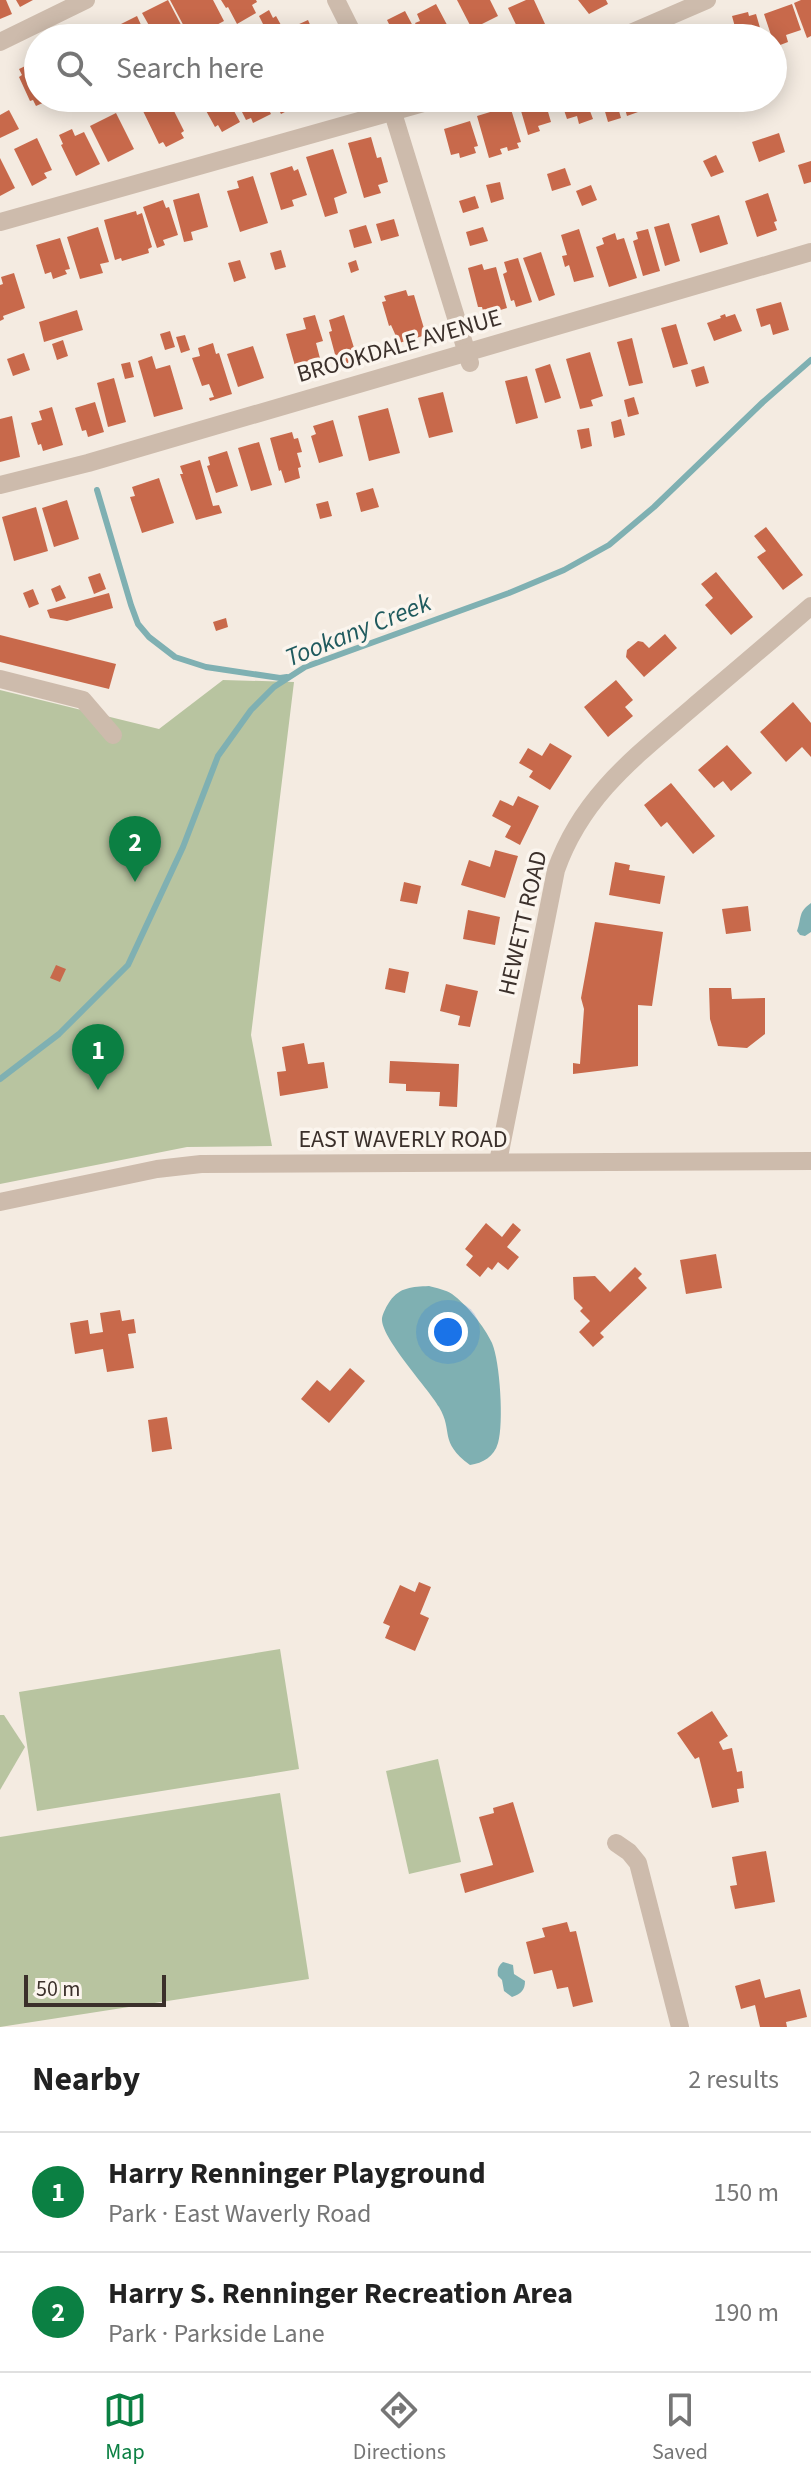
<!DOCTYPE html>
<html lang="en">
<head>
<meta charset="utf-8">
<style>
	:root { --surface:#fff; --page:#f2f2f2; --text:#222; --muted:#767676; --line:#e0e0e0; --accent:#0b8043 }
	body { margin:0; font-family:"Source Sans 3",sans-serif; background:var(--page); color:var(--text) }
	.scale { position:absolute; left:24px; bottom:20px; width:142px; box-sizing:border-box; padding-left:8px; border:4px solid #3b302b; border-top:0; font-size:22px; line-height:28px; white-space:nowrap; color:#3b302b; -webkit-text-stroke:6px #fbf5ee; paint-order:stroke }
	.you { position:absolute; left:448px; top:1332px; width:28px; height:28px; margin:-20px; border:6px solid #fff; border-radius:50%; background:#1a73e8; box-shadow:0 0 0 12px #1a73e833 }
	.badge { display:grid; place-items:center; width:52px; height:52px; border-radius:50%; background:var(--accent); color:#fff; font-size:26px; font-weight:700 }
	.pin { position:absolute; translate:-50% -66px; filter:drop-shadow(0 2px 4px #0008) }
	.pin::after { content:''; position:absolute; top:42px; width:28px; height:24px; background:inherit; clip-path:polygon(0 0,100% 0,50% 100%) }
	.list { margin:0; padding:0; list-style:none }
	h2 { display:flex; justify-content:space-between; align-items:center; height:104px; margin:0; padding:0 32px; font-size:34px }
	h2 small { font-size:26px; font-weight:400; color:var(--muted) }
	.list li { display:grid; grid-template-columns:52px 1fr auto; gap:24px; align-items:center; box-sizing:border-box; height:120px; padding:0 32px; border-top:2px solid var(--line) }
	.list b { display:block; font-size:30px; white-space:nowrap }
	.list p { margin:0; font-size:26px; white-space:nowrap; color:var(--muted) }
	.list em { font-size:26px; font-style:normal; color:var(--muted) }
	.icon { flex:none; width:44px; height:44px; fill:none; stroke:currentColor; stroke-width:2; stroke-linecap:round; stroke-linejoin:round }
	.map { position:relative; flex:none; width:811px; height:2027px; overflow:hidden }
	.search { position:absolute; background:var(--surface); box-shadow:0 4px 20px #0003; left:24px; right:24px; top:24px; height:88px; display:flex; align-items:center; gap:20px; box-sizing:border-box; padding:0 28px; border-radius:44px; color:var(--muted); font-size:30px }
	.sheet { height:344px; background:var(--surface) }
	nav { display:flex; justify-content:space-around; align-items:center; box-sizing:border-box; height:112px; border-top:2px solid var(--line); background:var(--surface); font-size:22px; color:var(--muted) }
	nav a { display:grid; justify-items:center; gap:4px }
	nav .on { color:var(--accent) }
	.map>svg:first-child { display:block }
	.green { fill:#b8c4a0 }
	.water { fill:#7fb0b2 }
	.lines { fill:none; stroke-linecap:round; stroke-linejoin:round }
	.stream { stroke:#7fb0b2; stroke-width:6 }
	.building { fill:#c8694b }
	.street { stroke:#cdbbac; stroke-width:18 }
	.labels { text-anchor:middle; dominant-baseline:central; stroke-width:7; stroke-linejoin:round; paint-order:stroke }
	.street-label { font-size:24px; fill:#3b302b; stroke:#fbf5ee }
	.water-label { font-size:26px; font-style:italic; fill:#1f5a5e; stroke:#fbf5ee }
</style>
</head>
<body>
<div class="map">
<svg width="811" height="2027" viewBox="0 0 811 2027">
	<rect width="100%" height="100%" fill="#f4ebe1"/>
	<g class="green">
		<path d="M223,680L294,682L251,1035L272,1146L187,1147L0,1184V690L159,729Z"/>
		<path d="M280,1649L299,1769L37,1811L19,1692Z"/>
		<path d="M0,1715H4L25,1747L0,1790Z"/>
		<path d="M438,1759L461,1862L409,1874L386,1771Z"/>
		<path d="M280,1793L309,1979L0,2027V1837Z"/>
	</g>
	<g class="water">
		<path d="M811,903V932L805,936L800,935L797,931C802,917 798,912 811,903Z"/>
		<path d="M429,1286C436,1288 446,1290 452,1294C467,1305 484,1326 492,1343C500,1361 504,1424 498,1443C494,1457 483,1463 470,1465C438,1441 454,1432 439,1407C428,1388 380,1337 382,1318C383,1313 387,1305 390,1301C400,1287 412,1287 429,1286Z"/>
		<path d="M503,1962L513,1965L514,1974L525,1981C525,1990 521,1994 512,1997L504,1991L502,1980L498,1976C497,1970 498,1966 503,1962Z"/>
	</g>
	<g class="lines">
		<g class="stream">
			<path d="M97,490L131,605L138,624L149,637L175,657L206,667L280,678L287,677"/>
			<path d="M0,1079L59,1034L128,965L183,847L218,756L251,710L274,687L305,667L509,593L564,570L609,545L654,507L763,402L811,360"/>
		</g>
	</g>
	<g class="building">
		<path d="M0,0H6L12,14L0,19Z"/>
		<path d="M16,0H33L20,7Z"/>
		<path d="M168,0L188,38H156L142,13Z"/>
		<path d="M170,0H213L224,21L194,37L191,30L187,32Z"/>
		<path d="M221,0H256L257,2L252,5L256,13L237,24L228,7L226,8Z"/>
		<path d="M457,0H490L498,16L472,29Z"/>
		<path d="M526,0H534L545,24L521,35L508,8Z"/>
		<path d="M578,0H606L608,4L589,14Z"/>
		<path d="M801,0H811V36L807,38L794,3Z"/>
		<path d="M436,4L454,38H423L415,23L420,21L417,14Z"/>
		<path d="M792,4L801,30L786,35L788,42L775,47L764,14Z"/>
		<path d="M269,10L273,18L276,16L281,25L267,32L259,16Z"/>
		<path d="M405,11L415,30L410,33L412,38H386L394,34L387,20Z"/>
		<path d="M748,12L749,16L756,14L763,38H738L732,16Z"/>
		<path d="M137,16L147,38H115L111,29Z"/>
		<path d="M308,20L315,36L290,38L286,30Z"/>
		<path d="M716,30L718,38H695Z"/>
		<path d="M38,60V98H54L36,106L33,100L30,101L19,77L22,75L19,69Z"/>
		<path d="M207,98H227L240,122L222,132L218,125L215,127L204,107L207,105L203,100Z"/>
		<path d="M235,98H263L271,114L253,123L251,118L246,120Z"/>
		<path d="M273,98H305L306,101L281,114Z"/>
		<path d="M538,98H544L551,122L538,126L540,131L528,135L519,104Z"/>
		<path d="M560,98H590L594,110L590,111L593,119L579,124L577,116L567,119Z"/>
		<path d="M601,98H638L640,106L636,107L638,112L627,116L625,109L619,111L621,118L608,122Z"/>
		<path d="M168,99L184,131L181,133L184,138L166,147L163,142L159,144L143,111Z"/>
		<path d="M510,106L521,142L517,143L519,148L508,151L507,147L500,149L502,154L489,158L477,116Z"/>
		<path d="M9,110L19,129L0,138V115Z"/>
		<path d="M116,113L134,149L108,162L90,126Z"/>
		<path d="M470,121L478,146L474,147L476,153L460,158L459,153L451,155L444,129Z"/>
		<path d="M72,129L75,136L84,132L100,164L76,176L61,145L63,144L59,135Z"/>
		<path d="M779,133L785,152L759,162L752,142Z"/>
		<path d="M371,137L377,158L381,157L388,182L378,185L381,193L364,198L348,143Z"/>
		<path d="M37,138L52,170L44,173L47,178L32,186L14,149Z"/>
		<path d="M333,149L347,193L334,198L338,213L325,217L306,157Z"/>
		<path d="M716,155L724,172L711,177L703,161Z"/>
		<path d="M0,158L15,188L0,196Z"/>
		<path d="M811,161V182L804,184L798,165Z"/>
		<path d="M292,166L294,171L298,169L307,195L292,200L294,206L281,210L270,173Z"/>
		<path d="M565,168L571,185L552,191L547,174Z"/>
		<path d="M253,176L268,223L240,232L227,191L239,188L237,181Z"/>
		<path d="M500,182L504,199L491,203L486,185Z"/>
		<path d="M591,185L597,200L582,206L576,191Z"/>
		<path d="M199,193L208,227L191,232L193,240L184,242L173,200Z"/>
		<path d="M768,193L777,221L774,222L777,230L757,237L745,201Z"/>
		<path d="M475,196L479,208L463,213L459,201Z"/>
		<path d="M163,200L166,208L169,207L178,235L163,240L165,245L157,248L143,207Z"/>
		<path d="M136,211L137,215L142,213L152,247L148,249L149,253L122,261L121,258L115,260L104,220Z"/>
		<path d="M719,215L728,244L700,253L691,224Z"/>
		<path d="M394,219L399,236L381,241L376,224Z"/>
		<path d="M669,223L680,261L665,266L654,227Z"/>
		<path d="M366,225L372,243L354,248L349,230Z"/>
		<path d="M98,227L109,262L100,264L103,273L80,279L67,237Z"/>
		<path d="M483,227L488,241L470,246L466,232Z"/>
		<path d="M579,229L594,277L574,282L569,265L565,267L562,256L567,255L561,235Z"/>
		<path d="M648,229L660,271L643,276L633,241L638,239L636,232Z"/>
		<path d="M615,233L617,240L624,238L637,278L609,287L596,247L604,244L602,238Z"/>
		<path d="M60,238L70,269L65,270L67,274L53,279L51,272L45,274L36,245Z"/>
		<path d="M281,250L286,267L275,270L270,253Z"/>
		<path d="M541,252L555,295L539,301L523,258Z"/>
		<path d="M518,258L532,302L516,307L514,300L511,301L503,274L507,272L504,262Z"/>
		<path d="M240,260L246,278L234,282L228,263Z"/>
		<path d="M356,260L359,270L351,273L348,263Z"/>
		<path d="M482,264L484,270L496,267L507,308L484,315L482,307H478L468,268Z"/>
		<path d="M14,273L25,308L3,316L4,319L0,321V285L3,284L1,277Z"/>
		<path d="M406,290L408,296L414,295L426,335L399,343L391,325L389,326L382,302L386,301L384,296Z"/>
		<path d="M781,302L789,330L773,335L770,324L761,327L756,309Z"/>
		<path d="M77,310L83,330L44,342L39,322Z"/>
		<path d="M725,314L726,317L735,314L742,331L714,341L707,323L721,318L720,316Z"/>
		<path d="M315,315L323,341L316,343L322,366L297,373L286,334L306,329L303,318Z"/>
		<path d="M344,315L358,361L341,365L339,357L336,358L329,332L332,331L329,320Z"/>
		<path d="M676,324L688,364L673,368L661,328Z"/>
		<path d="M170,331L175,347L165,350L160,334Z"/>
		<path d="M185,335L190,350L181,353L176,337Z"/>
		<path d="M632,338L643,383L629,386L617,342Z"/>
		<path d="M63,340L68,356L57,360L52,344Z"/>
		<path d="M213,343L216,354L219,353L232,394L210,401L209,398L214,397L209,384L202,386L192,358L200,356L198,348Z"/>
		<path d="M253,346L264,378L238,387L227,354Z"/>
		<path d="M590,352L603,396L591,400L593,406L580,409L566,359Z"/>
		<path d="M24,353L30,370L13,376L7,359Z"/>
		<path d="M152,356L156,369L170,365L183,409L154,417L138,361Z"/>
		<path d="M130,362L134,377L125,379L121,364Z"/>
		<path d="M550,364L561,398L545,403L535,369Z"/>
		<path d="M704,366L709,383L696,387L691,370Z"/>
		<path d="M527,376L538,418L516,424L505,381Z"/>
		<path d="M114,378L126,422L108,427L97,383Z"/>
		<path d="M443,392L453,432L429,438L418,398Z"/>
		<path d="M634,397L639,414L628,417L624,400Z"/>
		<path d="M95,402L104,432L88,437L86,430L82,431L75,408Z"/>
		<path d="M52,407L63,445L43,451L41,444L38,445L31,423L42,420L39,411Z"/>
		<path d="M388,408L400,453L369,461L358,416Z"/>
		<path d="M12,416L20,457L0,462V419Z"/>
		<path d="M621,419L625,435L614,438L611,422Z"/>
		<path d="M333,420L343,456L319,463L311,436L316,434L313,426Z"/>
		<path d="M589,428L592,446L581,449L577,430Z"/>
		<path d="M292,432L294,439L298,438L302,452L297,453L301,467L298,468L300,478L285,483L281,470L279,471L270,438Z"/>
		<path d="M259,442L272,485L251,491L238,448Z"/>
		<path d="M227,451L238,486L216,493L207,466L210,465L208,457Z"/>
		<path d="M200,460L213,506L219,505L222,513L196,520L180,474H183L180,466Z"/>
		<path d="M159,478L174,523L142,533L130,497L135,496L132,487Z"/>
		<path d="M373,488L379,507L361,512L356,493Z"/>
		<path d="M67,500L79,539L54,547L42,508Z"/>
		<path d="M328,501L332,516L320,519L316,504Z"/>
		<path d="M36,507L48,551L14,561L2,517Z"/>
		<path d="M766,527L803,575L783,590L757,557L766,551L754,536Z"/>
		<path d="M716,572L753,617L731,635L705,605L713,598L701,584Z"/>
		<path d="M100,573L106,589L94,594L88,577Z"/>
		<path d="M60,585L66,598L56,602L51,589Z"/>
		<path d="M33,589L39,604L29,608L23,593Z"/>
		<path d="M109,593L113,608L67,621L50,618L47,610Z"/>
		<path d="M226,618L228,627L216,631L213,622Z"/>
		<path d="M665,634L677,648L644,677L626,657L627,650L638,641L643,642L649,648Z"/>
		<path d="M0,635L116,664L109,689L0,662Z"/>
		<path d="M616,680L633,700L625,707L633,716L608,737L584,707Z"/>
		<path d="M793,702L811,723V757L802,747L786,762L760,732Z"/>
		<path d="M550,743L572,756L550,790L529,777L533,771L519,763L528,748L542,756Z"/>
		<path d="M727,745L752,773L731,791L723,781L714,788L698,770Z"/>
		<path d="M671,783L715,836L693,854L667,822L661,827L644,805Z"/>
		<path d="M518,796L539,806L520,845L505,837L511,826L492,816L500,800L513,806Z"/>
		<path d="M495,850L518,856L505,898L461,885L469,860L490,867Z"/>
		<path d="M615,862L630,865L629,870L665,876L660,904L609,895Z"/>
		<path d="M404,882L421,886L417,904L400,901Z"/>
		<path d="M748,906L751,931L726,934L722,909Z"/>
		<path d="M468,910L500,917L495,945L463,939Z"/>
		<path d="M595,922L663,932L652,1006L638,1005V1066L573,1074V1063L580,1064L584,1009L581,998Z"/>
		<path d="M56,965L66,969L60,982L50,978Z"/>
		<path d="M389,968L409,972L405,993L385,989Z"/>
		<path d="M446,984L478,991L470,1027L458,1025L460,1016L440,1011Z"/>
		<path d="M709,988H731L732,999L765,998V1034L747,1048L718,1046L710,1019Z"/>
		<path d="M304,1043L308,1064L324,1062L328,1088L280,1096L277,1072L286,1071L282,1047Z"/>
		<path d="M390,1061L459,1064L457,1107L439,1106L440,1092L406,1091V1084L389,1083Z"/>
		<path d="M486,1223L502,1237L513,1223L521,1230L507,1247L519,1257L508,1270L498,1262L492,1270L488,1267L480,1277L466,1265L473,1256L465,1249Z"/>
		<path d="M716,1254L722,1288L686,1294L680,1260Z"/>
		<path d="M635,1267L642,1274L638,1278L647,1288L600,1333L604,1337L593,1347L579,1332L590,1321L580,1311L583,1308L574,1299L573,1277L595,1276L610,1292Z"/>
		<path d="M120,1310L122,1321L134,1319L136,1333L128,1334L134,1368L107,1372L103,1349L75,1354L70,1323L88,1320L90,1334L103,1332L100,1313Z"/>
		<path d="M350,1368L365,1381L329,1423L301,1399L317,1380L330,1391Z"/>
		<path d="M167,1417L172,1449L152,1452L148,1420Z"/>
		<path d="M419,1582L431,1587L420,1614L429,1618L415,1651L385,1638L390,1626L383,1623L400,1585L415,1592Z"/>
		<path d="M712,1711L728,1736L719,1742L723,1750L732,1748L737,1772L742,1771L744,1788L737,1789L739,1802L712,1808L699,1757L695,1759L677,1733Z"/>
		<path d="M513,1802L534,1872L465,1893L460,1874L493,1865L479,1817L494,1813L493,1808Z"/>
		<path d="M766,1851L775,1902L735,1909L730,1886L737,1885L732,1857Z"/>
		<path d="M567,1922L570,1932L576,1931L593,2002L573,2007L568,1987L557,1989L552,1970L534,1974L526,1942L545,1937L542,1928Z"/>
		<path d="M760,1979L765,1998L800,1989L807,2017L786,2022L787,2027H760L755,2005L741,2009L735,1986Z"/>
	</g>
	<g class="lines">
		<g class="street">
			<path d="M336,0L355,38"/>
			<path d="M619,38L707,0"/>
			<path d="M0,42L86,0"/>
			<path d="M385,98L393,113L470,363"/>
			<path d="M0,222L441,98"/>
			<path d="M0,485L88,463L811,252"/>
			<path d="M0,679L83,700L113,735"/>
			<path d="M498,1162L556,870C582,796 636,756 693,707C733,673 772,640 811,606"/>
			<path d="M0,1202L157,1169L201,1164L811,1161"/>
			<path d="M616,1843L629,1852L638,1863L680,2027"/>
		</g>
	</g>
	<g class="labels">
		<g class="street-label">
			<text transform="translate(399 346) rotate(-16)">BROOKDALE AVENUE</text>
			<text transform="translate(523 923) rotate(-77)">HEWETT ROAD</text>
			<text x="403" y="1139">EAST WAVERLY ROAD</text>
		</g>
		<g class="water-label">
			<text transform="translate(358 630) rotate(-22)">Tookany Creek</text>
		</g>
	</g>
</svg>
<div class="scale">50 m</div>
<div class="you"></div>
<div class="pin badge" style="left:98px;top:1090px">1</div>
<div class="pin badge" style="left:135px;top:882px">2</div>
<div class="search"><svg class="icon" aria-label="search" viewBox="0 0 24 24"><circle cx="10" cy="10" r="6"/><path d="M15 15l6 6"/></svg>Search here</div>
</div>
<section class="sheet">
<h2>Nearby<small>2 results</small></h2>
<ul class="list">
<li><span class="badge">1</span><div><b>Harry Renninger Playground</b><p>Park · East Waverly Road</p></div><em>150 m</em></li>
<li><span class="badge">2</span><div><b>Harry S. Renninger Recreation Area</b><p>Park · Parkside Lane</p></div><em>190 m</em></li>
</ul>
</section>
<nav>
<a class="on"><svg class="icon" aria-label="map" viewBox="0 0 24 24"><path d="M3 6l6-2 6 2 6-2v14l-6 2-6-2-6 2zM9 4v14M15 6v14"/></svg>Map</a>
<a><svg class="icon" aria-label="directions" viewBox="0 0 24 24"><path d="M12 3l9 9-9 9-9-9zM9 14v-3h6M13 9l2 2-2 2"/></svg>Directions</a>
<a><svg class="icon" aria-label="saved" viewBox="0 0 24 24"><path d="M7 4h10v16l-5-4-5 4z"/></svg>Saved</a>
</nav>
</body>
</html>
